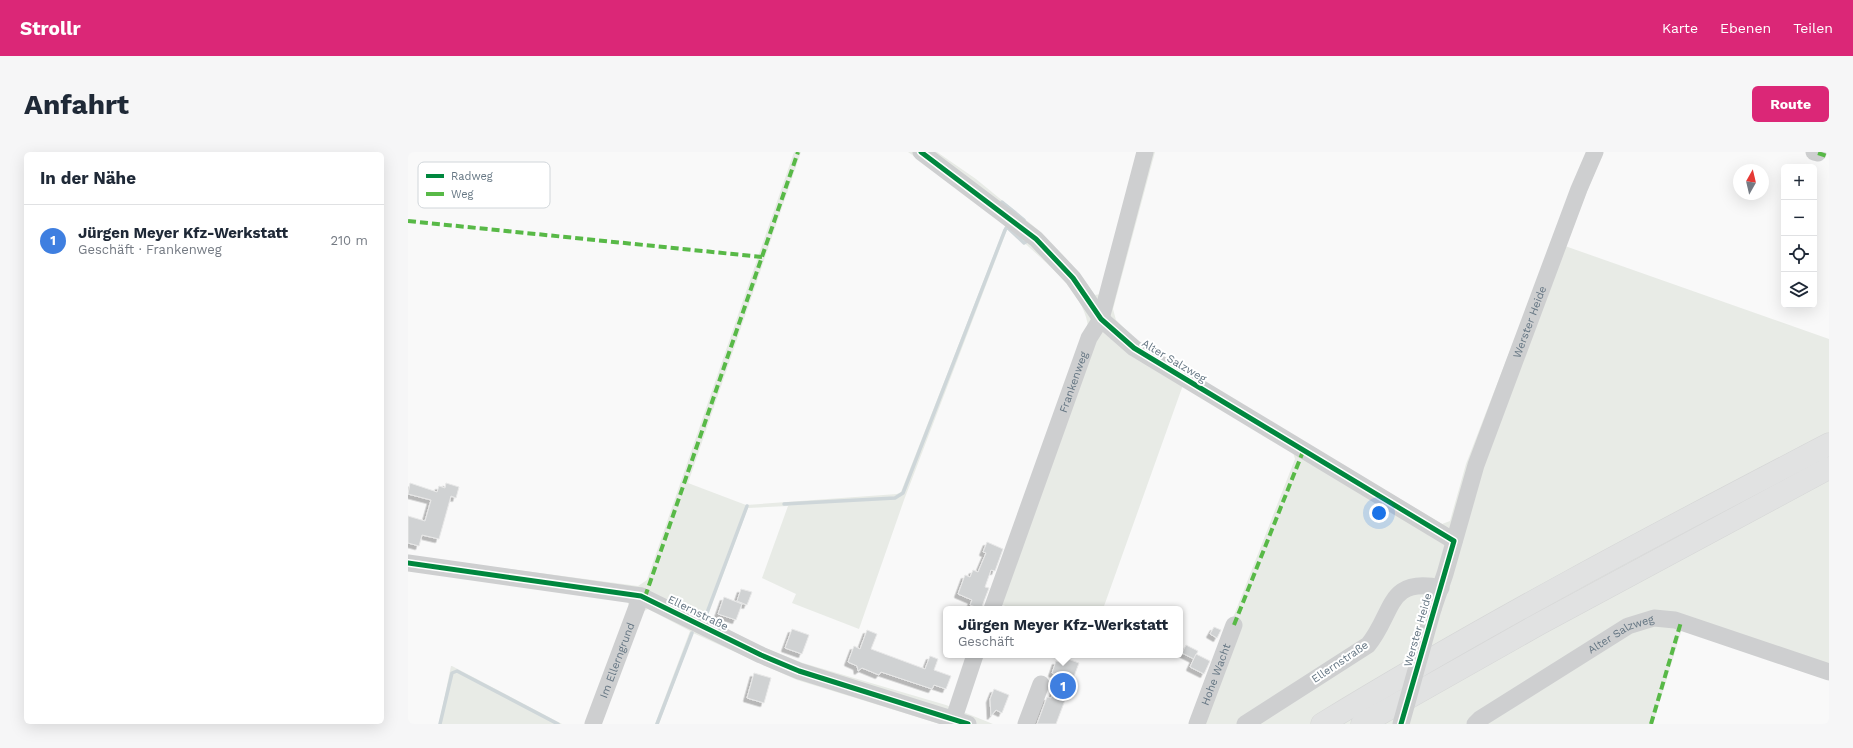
<!DOCTYPE html>
<html lang="de">
<head>
<meta charset="utf-8">
<style>
	:root { --surface:#fff; --page:#f6f6f7; --text:#1f2937; --muted:#747a83; --line:#e0e1e3; --accent:#db2777 }
	body { margin:0; font-family:"Work Sans",sans-serif; background:var(--page); color:var(--text) }
	.controls { position:absolute; right:12px; top:12px; display:grid; overflow:hidden; border-radius:6px; box-shadow:0 4px 16px #0002 }
	.controls button { width:36px; height:36px; display:grid; place-items:center; padding:0; border:0; border-bottom:1px solid var(--line); background:var(--surface); color:var(--text); font:20px sans-serif }
	.compass { position:absolute; left:1325px; top:12px; width:36px; height:36px; border-radius:50%; background:var(--surface); box-shadow:0 4px 16px #0002; rotate:8deg }
	.you { position:absolute; left:971px; top:361px; width:14px; height:14px; margin:-10px; border:3px solid #fff; border-radius:50%; background:#1a73e8; box-shadow:0 0 0 6px #1a73e833 }
	.badge { display:grid; place-items:center; width:26px; height:26px; border-radius:50%; background:var(--accent); color:#fff; font-size:13px; font-weight:700 }
	.pin { position:absolute; translate:-50% -50%; border:2px solid #fff; box-shadow:0 1px 4px #0006 }
	.popup { position:absolute; left:535px; top:454px; width:240px; height:52px; box-sizing:border-box; display:grid; place-content:center; border-radius:6px; background:var(--surface); filter:drop-shadow(0 1px 3px #0005); font-size:13px; white-space:nowrap; color:var(--muted) }
	.popup b { font-size:15px; color:var(--text) }
	.popup::after { content:''; position:absolute; left:50%; top:100%; margin-left:-8px; border:8px solid transparent; border-top-color:var(--surface) }
	.list { margin:0; padding:0; list-style:none }
	h2 { display:flex; justify-content:space-between; align-items:center; height:52px; margin:0; padding:0 16px; font-size:17px }
	h2 small { font-size:13px; font-weight:400; color:var(--muted) }
	.list li { display:grid; grid-template-columns:26px 1fr auto; gap:12px; align-items:center; box-sizing:border-box; height:72px; padding:0 16px; border-top:1px solid var(--line) }
	.list b { display:block; font-size:15px; white-space:nowrap }
	.list p { margin:0; font-size:13px; white-space:nowrap; color:var(--muted) }
	.list em { font-size:13px; font-style:normal; color:var(--muted) }
	.icon { flex:none; width:22px; height:22px; fill:none; stroke:currentColor; stroke-width:2; stroke-linecap:round; stroke-linejoin:round }
	.map { position:relative; flex:none; width:1421px; height:572px; overflow:hidden; border-radius:6px }
	header { display:flex; align-items:center; gap:24px; box-sizing:border-box; height:56px; padding:0 20px; background:var(--accent); color:#fff }
	header strong { font-size:19px }
	nav { display:flex; gap:22px; margin-inline-start:auto; font-size:14px }
	.intro { display:flex; align-items:center; justify-content:space-between; box-sizing:border-box; height:96px; padding:0 24px }
	h1 { margin:0; font-size:28px }
	.button { padding:10px 18px; border-radius:6px; background:var(--accent); color:#fff; font-size:14px; font-weight:700 }
	main { display:flex; gap:24px; padding:0 24px }
	aside { flex:1; background:var(--surface); border-radius:6px; box-shadow:0 4px 16px #0002 }
	.map>svg:first-child { display:block }
	.green { fill:#e8ebe6 }
	.lines { fill:none; stroke-linecap:round; stroke-linejoin:round }
	.stream { stroke:#ced6d9; stroke-width:3.5 }
	.building { fill:#d0d2d3; stroke:#e8e8e8; filter:url(#shadow) }
	.highway-casing { stroke:#d5d6d6; stroke-width:23 }
	.minor { stroke:#cecfd0; stroke-width:17 }
	.highway { stroke:#e1e2e2; stroke-width:22 }
	.minor-bridge { stroke:#cecfd0; stroke-width:17 }
	.quiet { stroke:#58b947; stroke-width:4; stroke-dasharray:8 4; stroke-linecap:butt }
	.cycleway-casing { stroke:#fff; stroke-width:8 }
	.cycleway { stroke:#00873e; stroke-width:5 }
	.labels { text-anchor:middle; dominant-baseline:central; stroke-width:4; stroke-linejoin:round; paint-order:stroke }
	.street-label { font-size:11px; fill:#657683; stroke:#fff }
	.key { fill:#fff; stroke:#d1d6da; stroke-width:1 }
	.key-label { font-size:11px; fill:#657683 }
</style>
</head>
<body>
<header>
<strong>Strollr</strong>
<nav><a>Karte</a><a>Ebenen</a><a>Teilen</a></nav>
</header>
<div class="intro"><h1>Anfahrt</h1><a class="button">Route</a></div>
<main>
<aside>
<h2>In der Nähe<small></small></h2>
<ul class="list">
<li><span class="badge" style="background:#3f7fe0">1</span><div><b>Jürgen Meyer Kfz-Werkstatt</b><p>Geschäft · Frankenweg</p></div><em>210 m</em></li>
</ul>
</aside>
<div class="map">
<svg width="1421" height="572" viewBox="0 0 1421 572">
	<defs>
		<filter id="shadow"><feDropShadow dx="-3.5" dy="3.5" stdDeviation="0" flood-color="#0004"/></filter>
	</defs>
	<rect width="100%" height="100%" fill="#f9f9f9"/>
	<g class="green">
		<path d="M386,0H393L280,331L338,353L489,342L493,340L597,74L556,39L500,0H529L568,27L629,77L675,126L687,143L693,142L731,0H747L705,157L708,168L730,190L1034,372L1042,369L1058,312L1179,0H1195L1157,94L1421,187V526L1274,477L1245,572H787L821,476L887,307L884,297L775,233L695,457H605L592,452L680,175C677,138 627,102 602,78H599L496,348L451,477L384,451L388,442L354,426L380,354L340,356L299,466L352,494L395,511L538,553L585,572H532L389,528L285,481L251,572H247L282,479L240,457L232,461L222,457L219,448L63,412L230,434L239,428Z"/>
		<path d="M43,514H44L154,572H31Z"/>
	</g>
	<g class="lines">
		<g class="stream">
			<path d="M594,50L616,68"/>
			<path d="M376,352L487,346L495,341L597,78L599,75L616,91L619,89"/>
			<path d="M297,466L339,354"/>
			<path d="M32,572L44,521L49,519L150,572"/>
			<path d="M249,572L284,481"/>
		</g>
	</g>
	<g class="building">
		<path d="M2,331L29,340L31,334L37,336L38,331L51,335L48,346L43,344L31,387L14,383L11,394L0,391V364L17,369L23,348L0,342Z"/>
		<path d="M579,390L595,397L587,419L583,418L577,435L581,436L573,457L562,453L564,448L550,442L557,423L562,425L565,418L570,420L578,401L575,400Z"/>
		<path d="M333,437L344,440L339,453L329,449Z"/>
		<path d="M316,445L334,452L328,468L310,462Z"/>
		<path d="M806,475L813,478L809,486L802,482Z"/>
		<path d="M384,477L401,483L394,502L377,496Z"/>
		<path d="M459,478L469,482L463,497L517,517L522,504L530,507L526,518L543,524L538,537L526,533L524,537L473,520L471,523L454,516L450,519L449,514L440,510L446,494L452,497Z"/>
		<path d="M778,493L790,499L786,507L774,501Z"/>
		<path d="M788,502L802,509L796,522L782,515Z"/>
		<path d="M657,506L671,511L648,572H629L639,545L643,546L651,524L644,521L648,509L655,511Z"/>
		<path d="M346,521L363,526L356,551L339,546Z"/>
		<path d="M586,537L601,543L594,561L588,558L583,564L582,547Z"/>
	</g>
	<g class="lines">
		<g class="highway-casing">
			<g id="highway">
				<path d="M914,572C1079,471 1250,381 1421,292"/>
				<path d="M954,572L1131,472L1421,316"/>
			</g>
		</g>
		<g class="minor">
			<path d="M513,0L628,87L665,126L693,167L726,196L1046,389"/>
			<path d="M1406,0L1410,1"/>
			<path d="M0,411L233,444L353,503L391,519L560,572"/>
			<path id="s1" d="M584,457L681,186L693,167L737,0"/>
			<path id="s2" d="M1025,457L1037,422L1068,313L1171,37L1187,0"/>
			<path id="s3" d="M185,572L233,444"/>
			<path d="M544,572L567,503"/>
			<path d="M618,572L633,532"/>
			<path id="s4" d="M789,572L826,473"/>
			<path d="M837,572L960,493C986,462 978,424 1033,436"/>
			<path id="s5" d="M1067,572L1072,567L1220,474L1246,466L1267,468L1421,520"/>
		</g>
		<use href="#highway" class="highway"/>
		<path class="minor-bridge" d="M993,572L1025,457"/>
		<g class="quiet">
			<path d="M1410,1L1421,5"/>
			<path d="M0,69L354,105"/>
			<path d="M237,445L390,0"/>
			<path d="M826,473L896,297"/>
			<path d="M1243,572L1273,470"/>
		</g>
		<g class="cycleway-casing">
			<g id="cycleway">
				<path d="M513,0L628,87L665,126L693,167L726,196L1046,389L993,572"/>
				<path d="M0,411L233,444L353,503L391,519L560,572"/>
			</g>
		</g>
		<use href="#cycleway" class="cycleway"/>
	</g>
	<g class="labels">
		<g class="street-label">
			<text stroke="none"><textPath href="#s2" startOffset="303">Werster Heide</textPath></text>
			<text transform="translate(766 209) rotate(31)">Alter Salzweg</text>
			<text stroke="none"><textPath href="#s1" startOffset="241">Frankenweg</textPath></text>
			<text transform="translate(290 461) rotate(26)">Ellernstraße</text>
			<text transform="translate(1010 478) rotate(-74)">Werster Heide</text>
			<text stroke="none"><textPath href="#s5" startOffset="172">Alter Salzweg</textPath></text>
			<text stroke="none"><textPath href="#s3" startOffset="68">Im Ellerngrund</textPath></text>
			<text transform="translate(932 510) rotate(-34)">Ellernstraße</text>
			<text stroke="none"><textPath href="#s4" startOffset="53">Hohe Wacht</textPath></text>
		</g>
	</g>
	<rect x="10" y="10" width="132" height="46" rx="6" class="key"/>
	<rect x="18" y="22" width="18" height="4" fill="#00873e"/>
	<rect x="18" y="40" width="18" height="4" fill="#58b947"/>
	<g class="key-label">
		<text x="43" y="28">Radweg</text>
		<text x="43" y="46">Weg</text>
	</g>
</svg>
<div class="controls">
<button>+</button>
<button>−</button>
<button><svg class="icon" aria-label="locate" viewBox="0 0 24 24"><circle cx="12" cy="12" r="6"/><path d="M12 2v4M12 18v4M2 12h4M18 12h4"/></svg></button>
<button><svg class="icon" aria-label="layers" viewBox="0 0 24 24"><path d="M12 4l9 5-9 5-9-5zM3 14l9 5 9-5"/></svg></button>
</div>
<svg class="compass" viewBox="-18 -18 36 36"><path d="M0-13l5 13h-10z" fill="#e53935"/><path d="M0 13l5-13h-10z" fill="#747a83"/></svg>
<div class="you"></div>
<div class="pin badge" style="left:655px;top:534px;background:#3f7fe0">1</div>
<div class="popup"><b>Jürgen Meyer Kfz-Werkstatt</b>Geschäft</div>
</div>
</main>
</body>
</html>
